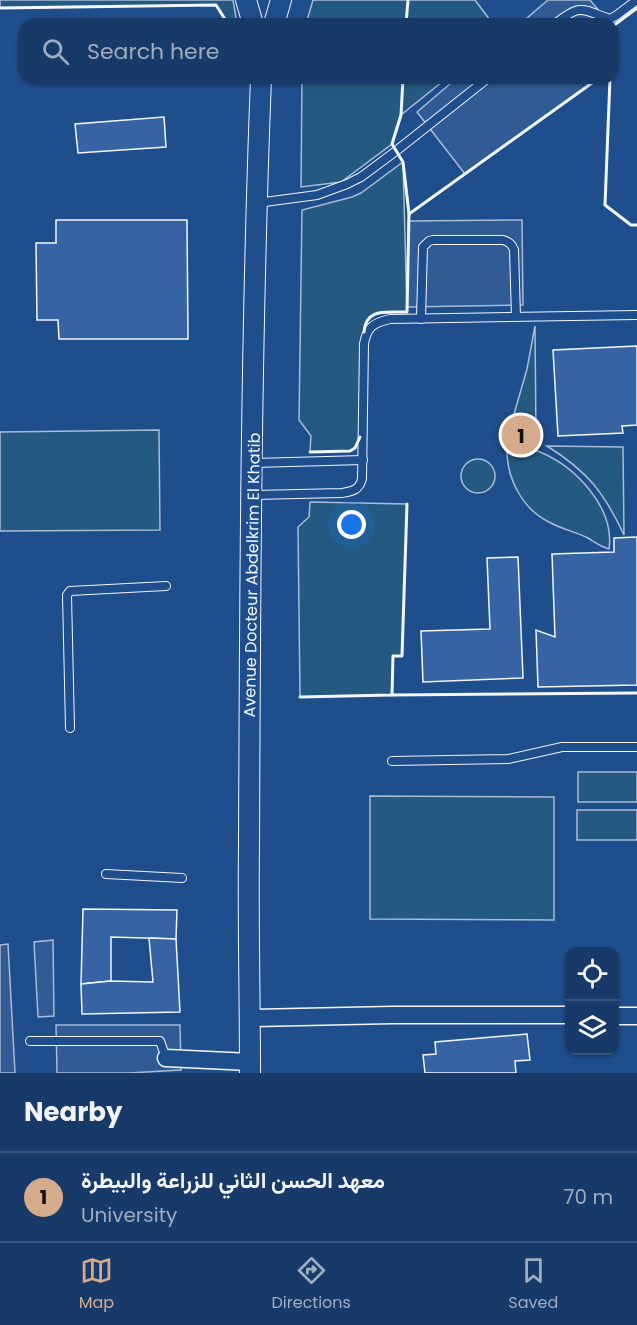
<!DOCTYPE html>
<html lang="en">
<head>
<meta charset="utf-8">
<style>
	:root { --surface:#173a69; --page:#20416f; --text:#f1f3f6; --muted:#9eadc0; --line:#36547d; --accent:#d6ab8b }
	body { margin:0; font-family:Poppins,Vazirmatn,sans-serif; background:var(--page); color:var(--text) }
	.controls { position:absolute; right:18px; bottom:18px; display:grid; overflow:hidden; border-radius:12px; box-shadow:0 2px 4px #0004 }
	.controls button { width:54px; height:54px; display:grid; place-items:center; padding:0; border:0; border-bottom:2px solid var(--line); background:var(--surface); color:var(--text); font:30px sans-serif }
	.you { position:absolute; left:352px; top:525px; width:21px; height:21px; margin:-15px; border:4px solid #fff; border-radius:50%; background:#1a73e8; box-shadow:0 0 0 9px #1a73e833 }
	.badge { display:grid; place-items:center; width:39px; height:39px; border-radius:50%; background:var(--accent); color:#111; font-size:20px; font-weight:700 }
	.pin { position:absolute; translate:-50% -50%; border:3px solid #fff; box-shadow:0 2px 6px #0006 }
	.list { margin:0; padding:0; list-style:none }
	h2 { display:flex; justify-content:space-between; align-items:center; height:78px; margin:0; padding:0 24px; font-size:26px }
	h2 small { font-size:20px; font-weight:400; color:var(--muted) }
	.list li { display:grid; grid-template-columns:39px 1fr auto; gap:18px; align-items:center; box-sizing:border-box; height:90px; padding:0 24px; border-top:2px solid var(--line) }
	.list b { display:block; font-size:22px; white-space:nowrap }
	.list p { margin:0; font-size:20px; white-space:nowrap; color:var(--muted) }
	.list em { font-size:20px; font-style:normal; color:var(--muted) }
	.icon { flex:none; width:33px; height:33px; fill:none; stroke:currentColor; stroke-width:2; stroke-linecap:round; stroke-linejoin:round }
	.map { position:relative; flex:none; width:637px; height:1073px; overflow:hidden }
	.search { position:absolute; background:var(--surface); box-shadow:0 2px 4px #0004; left:18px; right:18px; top:18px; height:66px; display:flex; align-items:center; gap:15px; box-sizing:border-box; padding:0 21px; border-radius:18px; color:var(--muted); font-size:22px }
	.sheet { height:168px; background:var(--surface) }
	nav { display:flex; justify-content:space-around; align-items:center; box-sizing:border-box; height:84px; border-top:2px solid var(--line); background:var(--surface); font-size:16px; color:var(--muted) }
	nav a { display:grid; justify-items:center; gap:3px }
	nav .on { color:var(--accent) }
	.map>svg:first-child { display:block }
	.green { fill:#245a82; stroke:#a8bbd7; stroke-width:1.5 }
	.parking { fill:#305b95; stroke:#a8bbd7; stroke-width:1.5 }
	.building { fill:#3563a3; stroke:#f2f6ff; stroke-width:1.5 }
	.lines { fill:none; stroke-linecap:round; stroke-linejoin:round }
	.service-casing { stroke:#f2f6ff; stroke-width:10 }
	.minor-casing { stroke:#f2f6ff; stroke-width:19 }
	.tertiary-casing { stroke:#f2f6ff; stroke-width:22 }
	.service { stroke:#1f4e8c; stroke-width:8 }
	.minor { stroke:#1f4e8c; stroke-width:16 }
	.tertiary { stroke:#1f4e8c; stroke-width:20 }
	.wall { stroke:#f2f6ff; stroke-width:3 }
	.labels { text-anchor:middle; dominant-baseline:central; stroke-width:4.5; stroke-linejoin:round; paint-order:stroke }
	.street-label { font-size:16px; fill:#f2f6ff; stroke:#1f4e8c }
</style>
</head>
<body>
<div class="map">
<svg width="637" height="1073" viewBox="0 0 637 1073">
	<rect width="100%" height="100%" fill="#1f4e8c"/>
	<g class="green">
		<path d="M0,0H233L237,24H228L216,5L0,8Z"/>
		<path d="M313,0H475L493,24H306Z"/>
		<path d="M302,78H447L401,115L392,144L341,182L301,187Z"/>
		<path d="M403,162L407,312C389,313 368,308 364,329L360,437L355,448L350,451L310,452L311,436L299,420L302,210L352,197L361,193Z"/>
		<path d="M535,326L536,438L508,435L527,369Z"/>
		<path d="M159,430L160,530L0,531V432Z"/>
		<path d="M547,446L623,447L624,535C604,492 587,471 547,446Z"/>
		<path d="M507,448C518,449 530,448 540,452C576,467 615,508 609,549C599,546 596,543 588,538C576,532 561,529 549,522C522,509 506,477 507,448Z"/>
		<circle cx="478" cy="476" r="17"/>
		<path d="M310,502L407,504L402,656H393L392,695L300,697L298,527L309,517Z"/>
		<rect x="578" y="772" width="59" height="30"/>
		<path d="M370,796L554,797V920L370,919Z"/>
		<rect x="577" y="810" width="60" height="30"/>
	</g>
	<g class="parking">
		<path d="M548,0H590L610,24H520Z"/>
		<path d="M457,78H599L465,174L417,112Z"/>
		<path d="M522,220L523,305L407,307L408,221Z"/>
		<path d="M53,940L54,1016L38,1017L34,942Z"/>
		<path d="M8,944L15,1073H0V945Z"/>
		<path d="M56,1025H180L181,1070L128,1073H57Z"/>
	</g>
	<g class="building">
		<path d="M164,117L166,147L78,153L75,124Z"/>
		<path d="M56,220H187L188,339H59L58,320H37L36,243H56Z"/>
		<path d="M637,346V425L622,426L623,433L558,436L553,350Z"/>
		<path d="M637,537V685L538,687L536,630L555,637L552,554L614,552V538Z"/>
		<path d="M518,557L523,678L423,682L421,631L490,629L487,558Z"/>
		<path d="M83,909L177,910L176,939L111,937V981L81,984Z"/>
		<path d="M149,938L176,939L180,1012L82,1014L81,984L111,981L153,982Z"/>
		<path d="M527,1034L530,1060L515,1061L516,1073H425L423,1055L436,1054L435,1042Z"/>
	</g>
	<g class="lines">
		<g class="service-casing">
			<g id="service">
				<path d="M555,24C581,3 581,9 610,19L617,15L637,0"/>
				<path d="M257,203L317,195L347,184L361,177L396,151L488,78"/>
				<path d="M421,319L423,247L429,241L433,240H503C509,242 512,244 514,250L516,317"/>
				<path d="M253,463L363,460"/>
				<path d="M252,495L342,493C353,491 359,490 362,479L364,344C367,327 373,323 390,319L637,315"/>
				<path d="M70,728L67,595L70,591L166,586"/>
				<path d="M392,761L508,759L562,747H637"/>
				<path d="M106,874L182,878"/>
				<path d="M30,1041H160L166,1058"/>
			</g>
		</g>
		<g class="minor-casing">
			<g id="minor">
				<path d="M614,1016H637"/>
				<path d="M250,1018L392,1015H570"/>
				<path d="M166,1058L250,1062"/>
			</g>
		</g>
		<g class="tertiary-casing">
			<g id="tertiary">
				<path d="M246,0L253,24"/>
				<path d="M274,24L281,0"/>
				<path d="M250,1073C250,998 248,923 249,848C250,591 251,334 261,78"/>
			</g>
		</g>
		<use href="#service" class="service"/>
		<use href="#minor" class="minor"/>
		<use href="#tertiary" class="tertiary"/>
		<g class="wall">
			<path d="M0,8L216,5L228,24"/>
			<path d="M406,24L408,0"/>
			<path d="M613,26L637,8"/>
			<path d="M403,78L401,115L392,144L403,162L409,214"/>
			<path d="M610,78L605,205L631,225H637"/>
			<path d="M364,332C366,307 387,313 407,312L409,214L599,78"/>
			<path d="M310,452L350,451L355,448L360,437"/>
			<path d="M392,695L637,693"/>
			<path d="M300,697L392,695L393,656H402L407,504"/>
		</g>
	</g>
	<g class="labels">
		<g class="street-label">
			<text transform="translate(252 575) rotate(-89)">Avenue Docteur Abdelkrim El Khatib</text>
		</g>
	</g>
</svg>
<div class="controls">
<button><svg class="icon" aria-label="locate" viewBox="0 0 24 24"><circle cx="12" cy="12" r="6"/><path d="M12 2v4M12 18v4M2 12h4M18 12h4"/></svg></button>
<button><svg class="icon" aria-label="layers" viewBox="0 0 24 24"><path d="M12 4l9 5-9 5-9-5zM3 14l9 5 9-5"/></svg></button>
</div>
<div class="you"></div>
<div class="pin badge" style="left:521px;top:435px">1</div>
<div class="search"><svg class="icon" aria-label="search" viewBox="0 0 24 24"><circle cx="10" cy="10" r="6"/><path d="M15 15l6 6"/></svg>Search here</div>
</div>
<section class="sheet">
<h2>Nearby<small></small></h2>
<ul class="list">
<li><span class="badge">1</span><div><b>معهد الحسن الثاني للزراعة والبيطرة</b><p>University</p></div><em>70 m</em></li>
</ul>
</section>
<nav>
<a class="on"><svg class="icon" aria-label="map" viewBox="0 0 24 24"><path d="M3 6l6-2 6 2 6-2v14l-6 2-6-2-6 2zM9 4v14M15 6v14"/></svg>Map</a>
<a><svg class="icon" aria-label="directions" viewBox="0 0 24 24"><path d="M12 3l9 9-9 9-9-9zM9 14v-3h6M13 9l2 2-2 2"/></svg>Directions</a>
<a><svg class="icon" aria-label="saved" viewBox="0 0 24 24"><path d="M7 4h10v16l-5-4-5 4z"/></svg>Saved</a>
</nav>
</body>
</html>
